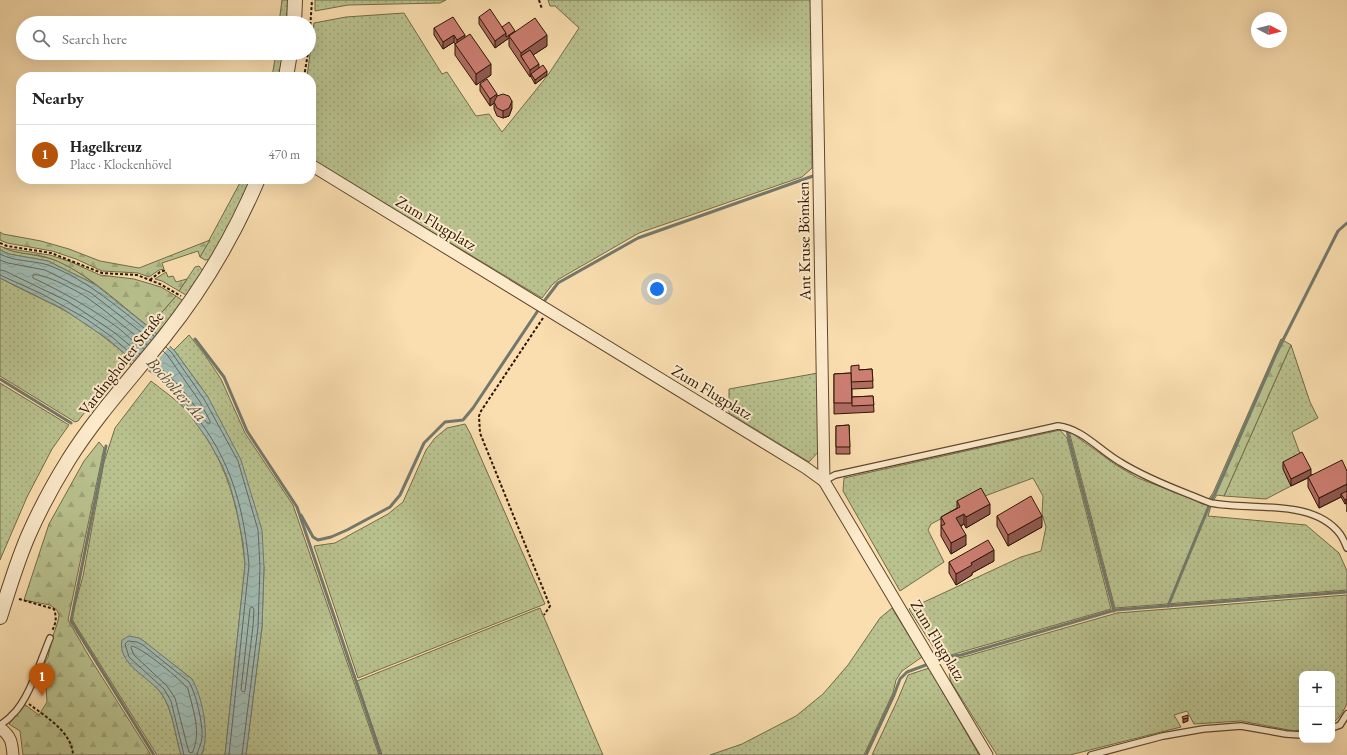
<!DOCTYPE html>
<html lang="en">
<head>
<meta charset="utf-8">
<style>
	:root { --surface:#fff; --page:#f2f2f2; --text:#222; --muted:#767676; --line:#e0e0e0; --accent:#b45309 }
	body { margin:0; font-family:"EB Garamond",serif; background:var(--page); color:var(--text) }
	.controls { position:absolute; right:12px; bottom:12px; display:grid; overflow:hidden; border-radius:8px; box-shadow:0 4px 16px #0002 }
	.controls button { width:36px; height:36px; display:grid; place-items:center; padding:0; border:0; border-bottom:1px solid var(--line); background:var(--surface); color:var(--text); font:20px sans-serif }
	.compass { position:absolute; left:1251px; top:12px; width:36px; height:36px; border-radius:50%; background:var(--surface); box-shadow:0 4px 16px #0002; rotate:97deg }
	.you { position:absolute; left:657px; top:289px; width:14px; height:14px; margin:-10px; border:3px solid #fff; border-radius:50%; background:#1a73e8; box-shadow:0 0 0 6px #1a73e833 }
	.badge { display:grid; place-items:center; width:26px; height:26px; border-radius:50%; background:var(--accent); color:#fff; font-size:13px; font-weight:700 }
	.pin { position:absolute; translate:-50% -33px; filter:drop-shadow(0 1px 2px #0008) }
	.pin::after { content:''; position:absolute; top:21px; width:14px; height:12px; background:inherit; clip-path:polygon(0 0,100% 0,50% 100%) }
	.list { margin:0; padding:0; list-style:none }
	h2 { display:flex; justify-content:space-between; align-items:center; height:52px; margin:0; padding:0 16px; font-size:17px }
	h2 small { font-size:13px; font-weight:400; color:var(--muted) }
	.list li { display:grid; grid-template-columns:26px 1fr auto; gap:12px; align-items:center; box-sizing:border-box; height:60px; padding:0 16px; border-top:1px solid var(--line) }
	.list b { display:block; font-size:15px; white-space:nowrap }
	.list p { margin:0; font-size:13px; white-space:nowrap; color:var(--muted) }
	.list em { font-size:13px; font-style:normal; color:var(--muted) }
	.icon { flex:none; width:22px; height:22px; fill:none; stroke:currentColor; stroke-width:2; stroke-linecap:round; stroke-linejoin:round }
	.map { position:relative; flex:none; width:1347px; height:755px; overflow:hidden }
	.search { position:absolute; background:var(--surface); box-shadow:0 4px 16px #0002; left:16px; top:16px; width:300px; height:44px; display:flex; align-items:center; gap:10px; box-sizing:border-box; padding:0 14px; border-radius:22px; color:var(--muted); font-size:15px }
	.panel { position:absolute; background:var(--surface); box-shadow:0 4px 16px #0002; left:16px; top:72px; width:300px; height:112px; border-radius:16px }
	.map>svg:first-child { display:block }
	.grass { fill:url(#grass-dots); stroke:#736c48 }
	.forest { fill:url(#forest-firs); stroke:#736c48 }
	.water { fill:url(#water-waves); stroke:#72796c }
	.pier { fill:#fadeaf }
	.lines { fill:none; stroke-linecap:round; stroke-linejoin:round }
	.shore { stroke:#66685a; stroke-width:1 }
	.stream { stroke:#72796c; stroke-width:3 }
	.service-casing { stroke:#60472d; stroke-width:8 }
	.minor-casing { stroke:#60472d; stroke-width:13 }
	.tertiary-casing { stroke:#60472d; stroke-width:16 }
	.path { stroke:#2d1502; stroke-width:2; stroke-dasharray:3 2; stroke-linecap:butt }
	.service { stroke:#fceacb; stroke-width:5.5 }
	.minor { stroke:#fceacb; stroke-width:11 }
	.tertiary { stroke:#fceacb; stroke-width:14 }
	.wall { fill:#af6c62; stroke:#2d1502 }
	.shaded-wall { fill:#8f5850; stroke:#2d1502 }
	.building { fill:#cc7e72; stroke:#2d1502 }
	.labels { text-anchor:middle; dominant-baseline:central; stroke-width:4; stroke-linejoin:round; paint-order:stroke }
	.street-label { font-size:16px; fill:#2d1502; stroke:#fceacb }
	.water-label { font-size:17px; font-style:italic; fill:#554f40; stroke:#fceacb }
</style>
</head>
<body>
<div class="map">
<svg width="1347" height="755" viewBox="0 0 1347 755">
	<defs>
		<pattern id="grass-dots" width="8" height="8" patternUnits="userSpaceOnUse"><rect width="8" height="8" fill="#b9c28f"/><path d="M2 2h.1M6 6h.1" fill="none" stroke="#9fa67a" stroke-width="1.8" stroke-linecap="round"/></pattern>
		<pattern id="forest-firs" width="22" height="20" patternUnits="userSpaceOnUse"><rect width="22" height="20" fill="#b9c28f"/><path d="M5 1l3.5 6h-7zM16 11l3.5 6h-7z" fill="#9fa67a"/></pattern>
		<pattern id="water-waves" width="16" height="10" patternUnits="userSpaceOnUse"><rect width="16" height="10" fill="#a0bbb3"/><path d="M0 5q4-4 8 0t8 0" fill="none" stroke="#8aa098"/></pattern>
	</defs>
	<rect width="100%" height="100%" fill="#fadeaf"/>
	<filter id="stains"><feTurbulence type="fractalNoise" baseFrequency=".005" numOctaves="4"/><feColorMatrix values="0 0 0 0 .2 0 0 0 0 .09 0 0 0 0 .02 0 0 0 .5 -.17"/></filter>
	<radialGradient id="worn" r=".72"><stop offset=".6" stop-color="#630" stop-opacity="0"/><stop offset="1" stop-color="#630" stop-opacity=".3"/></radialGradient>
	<g class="grass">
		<path d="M282,0H291L289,23H279Z"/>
		<path d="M315,0H446L440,3L348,5L315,11Z"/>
		<path d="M548,0H811L812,168L802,177L639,233L559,279L552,285L542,298L311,159V77H307L314,23L346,17L404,13L442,74L447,72L476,116L489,114L502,132L548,75L579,28L555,6H550Z"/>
		<path d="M276,53H286L282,77H272Z"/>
		<path d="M242,179H252L213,259L205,260L200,257Z"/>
		<path d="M0,246C15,253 32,254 48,258C66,262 81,274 96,285L48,261L9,254L0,250Z"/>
		<path d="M199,266L203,271L190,294L186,295L179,291L195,267Z"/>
		<path d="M0,278C20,289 41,298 62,309C87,323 110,341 132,360L130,365L125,361L78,421L75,422L0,376Z"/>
		<path d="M176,296L182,300L183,302L164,328H161L157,334L149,327Z"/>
		<path d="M189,335L205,355L221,379L245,433L293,505L379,755H246L262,627L264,567L208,397L174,350Z"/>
		<path d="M1291,345L1310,402L1318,418L1292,432L1302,459L1283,469L1291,486L1266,499L1224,496Z"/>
		<path d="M818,373L819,451L809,462L729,413V389Z"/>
		<path d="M151,381C162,390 176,399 186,410C192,415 196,423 201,430C230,471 240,515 245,565L225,755H201L204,750L192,679L139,638L122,650C130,670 149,677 161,693C173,709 175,736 181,755H157L73,621L72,615L83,576L104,462L115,428Z"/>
		<path d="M0,383L69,425L52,449L27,497L0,560Z"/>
		<path d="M465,424L470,433L545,604L358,678L314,546L335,543L388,514L403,502L426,450L435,438L447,428Z"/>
		<path d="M1060,430L1067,438L1111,609L951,655L934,648L909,609L1021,557L1041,551L1046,527L1042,514L1043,496L1033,478L985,496L931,524L928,530L944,562L900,591L843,491L844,478Z"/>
		<path d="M1069,431L1116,465L1138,478L1211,506L1208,516L1306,525L1339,553L1347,571V590L1115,608Z"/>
		<path d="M1347,595V703C1344,711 1339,719 1332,723V674H1302V730L1294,731L1241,721L1194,724L1187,711L1174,715L1181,727L1070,755H997L951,682C948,673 949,667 954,659L967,656L1117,613Z"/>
		<path d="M540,608L603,755H382L357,681Z"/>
		<path d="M892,608L922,657L902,671L896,680L893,693L864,755H710L742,744L796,716L823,694L848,665L880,618Z"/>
		<path d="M929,668L979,755H872L898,699L908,675Z"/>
	</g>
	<g class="forest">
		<path d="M0,232L3,234L41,241L69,249L100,261L139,268L210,240L200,257L198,251L162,263L164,269L159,270L149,277L138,273L102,271L76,259L52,251L7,243L0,240Z"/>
		<path d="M4,248L50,255L71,262L100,275L134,279L161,287L176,296L149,327C118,303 88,273 52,259C36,253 19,255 4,248Z"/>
		<path d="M166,272L168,277L173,276L176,282L187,279L179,291L162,281L155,279Z"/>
		<path d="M1281,339L1291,345L1224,496L1217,495L1213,501L1208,500L1213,493Z"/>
		<path d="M99,442L104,448L68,620L90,658L151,755H23L20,731L9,724C13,719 20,707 24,704L39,715L47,702L46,687L35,681L48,657L52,639L58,621L59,615L57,610L50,605L24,600L49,524L84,461Z"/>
	</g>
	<g class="water">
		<path d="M0,250L9,254L48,261L96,285L157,334L174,350L208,397L241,460L262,530L264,567L262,627L246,755H225L245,565L243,542L236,507L229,482L222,465L208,440L187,411L158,377L132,360L109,340L63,309L0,278Z"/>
		<path d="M129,636L139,638L145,642L192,679C202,696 211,737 201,755H181C175,736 173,709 161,693C149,677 117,664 122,640Z"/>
	</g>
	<path class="pier" d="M160,333L172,344L147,372L134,364Z"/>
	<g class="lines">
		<g class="shore">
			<path d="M0,254C15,262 32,260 48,265C88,280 121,310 154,336"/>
			<path d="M0,260L8,263L45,270L91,293L151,340"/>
			<path d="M0,270L5,271L67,301L87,314L115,333L140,354"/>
			<path d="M0,275L42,294L85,318L112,337L136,358"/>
			<path d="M166,347L172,353L204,399L238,461L258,530L260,567L258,627L242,755"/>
			<path d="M144,349C134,343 126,334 117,327C91,308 63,292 33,278V275C42,272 80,292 89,299C109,313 128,330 147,345"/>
			<path d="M153,363C175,377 192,402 207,423H210V421L200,402L168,356L163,351"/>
			<path d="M150,367C163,375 172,387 182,399C227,450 243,498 249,565L229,755"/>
			<path d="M252,607L254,609L253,626L245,691L243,692L241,690L250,609Z"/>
			<path d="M132,646C141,647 183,681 188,689C193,710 202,733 192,753L189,752L187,745L175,698L167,686L134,655L131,648Z"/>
			<path d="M184,755L171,701L164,689L129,657L125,644L128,641L137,642L143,645L189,682C196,693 203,724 202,737C202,743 198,749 197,755"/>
		</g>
		<g class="stream">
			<path d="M545,300L558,283L638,238L813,176"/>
			<path d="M195,339L224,377L247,431L297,507L381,755"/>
			<path d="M0,379L71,423"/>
			<path d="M1067,431L1114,611"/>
			<path d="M106,446L71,621L154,755"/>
			<path d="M1211,500L1215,494L1276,354L1338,231L1347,223"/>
			<path d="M301,515L313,537L318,540L331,537L347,530L390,507L400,495L424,443L445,422L463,420L473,408L539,309"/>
			<path d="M1168,606L1209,506"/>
			<path d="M938,658L961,655L1115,610L1347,592"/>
			<path d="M866,755L894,695L900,679L907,672L926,665"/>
		</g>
		<g class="service-casing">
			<g id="service">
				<path d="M824,481L835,475L1058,426C1083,429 1099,450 1120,462C1141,475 1165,485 1188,494C1196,497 1204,501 1211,503C1251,511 1313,498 1340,534C1343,538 1345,543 1347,548"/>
				<path d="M0,725C4,722 9,719 12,715C29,700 41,659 50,638"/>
				<path d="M1332,728L1340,725L1347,714"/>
				<path d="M1091,755L1163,736L1203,729L1241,726L1286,734L1302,735"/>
			</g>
		</g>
		<g class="minor-casing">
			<g id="minor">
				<path d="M816,0L824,481"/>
				<path d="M311,165L806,468L824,481L987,755"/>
				<path d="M0,728C11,736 12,742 13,755"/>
			</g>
		</g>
		<g class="tertiary-casing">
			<g id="tertiary">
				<path d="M294,23L295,0"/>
				<path d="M286,77L290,53"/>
				<path d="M0,617C9,589 17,561 29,534C40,509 54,483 69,459C96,416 132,377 164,337C204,287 233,238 258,179"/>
			</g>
		</g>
		<g class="path">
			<path d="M539,0L542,9"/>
			<path d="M309,45L312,0"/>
			<path d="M304,77L308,53"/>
			<path d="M0,243L7,246L51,253L102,273L137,275L160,284L181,296"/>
			<path d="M150,280L160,272L166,270"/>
			<path d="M543,318L481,411L479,416L480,433L550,606L544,615"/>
			<path d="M19,599L54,609C57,618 56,623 52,631"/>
			<path d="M29,704C46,717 72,732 73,755"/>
		</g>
		<use href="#service" class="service"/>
		<use href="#minor" class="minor"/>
		<use href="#tertiary" class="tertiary"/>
	</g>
	<g class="wall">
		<path d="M479,17L547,46L533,55L539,68L547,75L535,84L531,77V76L530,77L509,46V38L495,48L479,24Z"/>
		<path d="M434,28L465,38L491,75L476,85L455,55V44L454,42L443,49L434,35Z"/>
		<path d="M480,84L497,96L512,108L509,116L503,118L497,116L494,109V103L490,106L480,91Z"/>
		<path d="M872,369L873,388L852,389V397L873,396L874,412L834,414V374L851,373L859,370Z"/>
		<path d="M849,425L850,454H836V426Z"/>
		<path d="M1283,462L1311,475L1347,471V512V503L1345,504L1341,497L1319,508L1308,487V478L1291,486L1283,469Z"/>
		<path d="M957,501L990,514L966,528L964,524L961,526L966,545L951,554L941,536V517L957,508Z"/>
		<path d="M997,516L1042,527L1008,546L997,526Z"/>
		<path d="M994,561L972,573V575L956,585L949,573V562Z"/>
	</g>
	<g class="shaded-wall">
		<path d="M515,31V34L509,36V38L495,48V41L506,33Z"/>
		<path d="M454,35V42L443,49V42Z"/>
		<path d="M465,35V42L457,43V40Z"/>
		<path d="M547,35V46L524,61L521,56V53Z"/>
		<path d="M491,64V75L476,85V74Z"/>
		<path d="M539,64V71L531,74V76L530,77V70Z"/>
		<path d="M547,71V75L535,84V80Z"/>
		<path d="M497,94V101L490,106V99Z"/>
		<path d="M512,101V108L509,116L503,118V111Z"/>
		<path d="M1311,469V476L1291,486V479Z"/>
		<path d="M1347,484V494H1341V497L1319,508V498Z"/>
		<path d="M1347,499V503L1345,504V500Z"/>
		<path d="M990,504V514L966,528V517Z"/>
		<path d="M964,514V524L956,528V518Z"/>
		<path d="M1042,516V527L1008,546V535Z"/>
		<path d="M966,535V545L951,554V543Z"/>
		<path d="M994,550V561L972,573V575L956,585V574L971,563Z"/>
		<path d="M1188,718V721L1183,723V719Z"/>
	</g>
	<g class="building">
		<path d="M490,9L506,33L495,41L479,17Z"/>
		<path d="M453,17L465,35L457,40L454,35L443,42L434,28Z"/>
		<path d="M535,18L547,35L521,53L509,36Z"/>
		<path d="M509,22L515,31L506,37V33L502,27Z"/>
		<path d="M470,34L491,64L476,74L455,44Z"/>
		<path d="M530,50L539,64L530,70L521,56Z"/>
		<path d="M543,65L547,71L535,80L531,74Z"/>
		<path d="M487,79L497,94L490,99L480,84Z"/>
		<path d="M503,94L509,96L512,101L509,108L503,111L497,108L494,102L497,96Z"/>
		<path d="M859,365V370L872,369L873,381L851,382V366Z"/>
		<path d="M851,373L852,403H834V374Z"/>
		<path d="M873,396L874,405L852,406V397Z"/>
		<path d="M849,425L850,447H836V426Z"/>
		<path d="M1302,452L1311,469L1291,479L1283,462Z"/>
		<path d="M1342,460L1347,471V484L1319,498L1308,477Z"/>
		<path d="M981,488L990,504L966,517L964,514L956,518L966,535L951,543L941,526L945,524L941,517L960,507L957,501Z"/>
		<path d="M1347,491V499L1345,500L1341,494Z"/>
		<path d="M1031,496L1042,516L1008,535L997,516Z"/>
		<path d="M988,540L994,550L971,563L972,565L956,574L949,562Z"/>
		<path d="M1188,715V718L1183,719L1182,717Z"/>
	</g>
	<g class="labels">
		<g class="street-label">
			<text transform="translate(436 223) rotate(31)">Zum Flugplatz</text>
			<text transform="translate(804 241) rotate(-91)">Ant Kruse Bömken</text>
			<text transform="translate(121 363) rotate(-52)">Vardingholter Straße</text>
			<text transform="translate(712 392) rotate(31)">Zum Flugplatz</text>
			<text transform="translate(938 640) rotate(59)">Zum Flugplatz</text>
		</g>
		<g class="water-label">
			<text transform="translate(177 389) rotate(48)">Bocholter Aa</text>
		</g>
	</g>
	<rect width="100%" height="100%" filter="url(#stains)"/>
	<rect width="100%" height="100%" fill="url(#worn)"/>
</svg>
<div class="controls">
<button>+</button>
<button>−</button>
</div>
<svg class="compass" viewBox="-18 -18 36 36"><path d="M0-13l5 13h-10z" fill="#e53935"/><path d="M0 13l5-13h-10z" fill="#767676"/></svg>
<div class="you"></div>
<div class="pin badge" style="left:42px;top:696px">1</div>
<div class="search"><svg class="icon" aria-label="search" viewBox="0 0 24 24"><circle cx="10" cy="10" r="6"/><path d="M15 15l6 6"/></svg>Search here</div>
<section class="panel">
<h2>Nearby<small></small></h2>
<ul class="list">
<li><span class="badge">1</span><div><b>Hagelkreuz</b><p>Place · Klockenhövel</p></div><em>470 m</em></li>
</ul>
</section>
</div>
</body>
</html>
